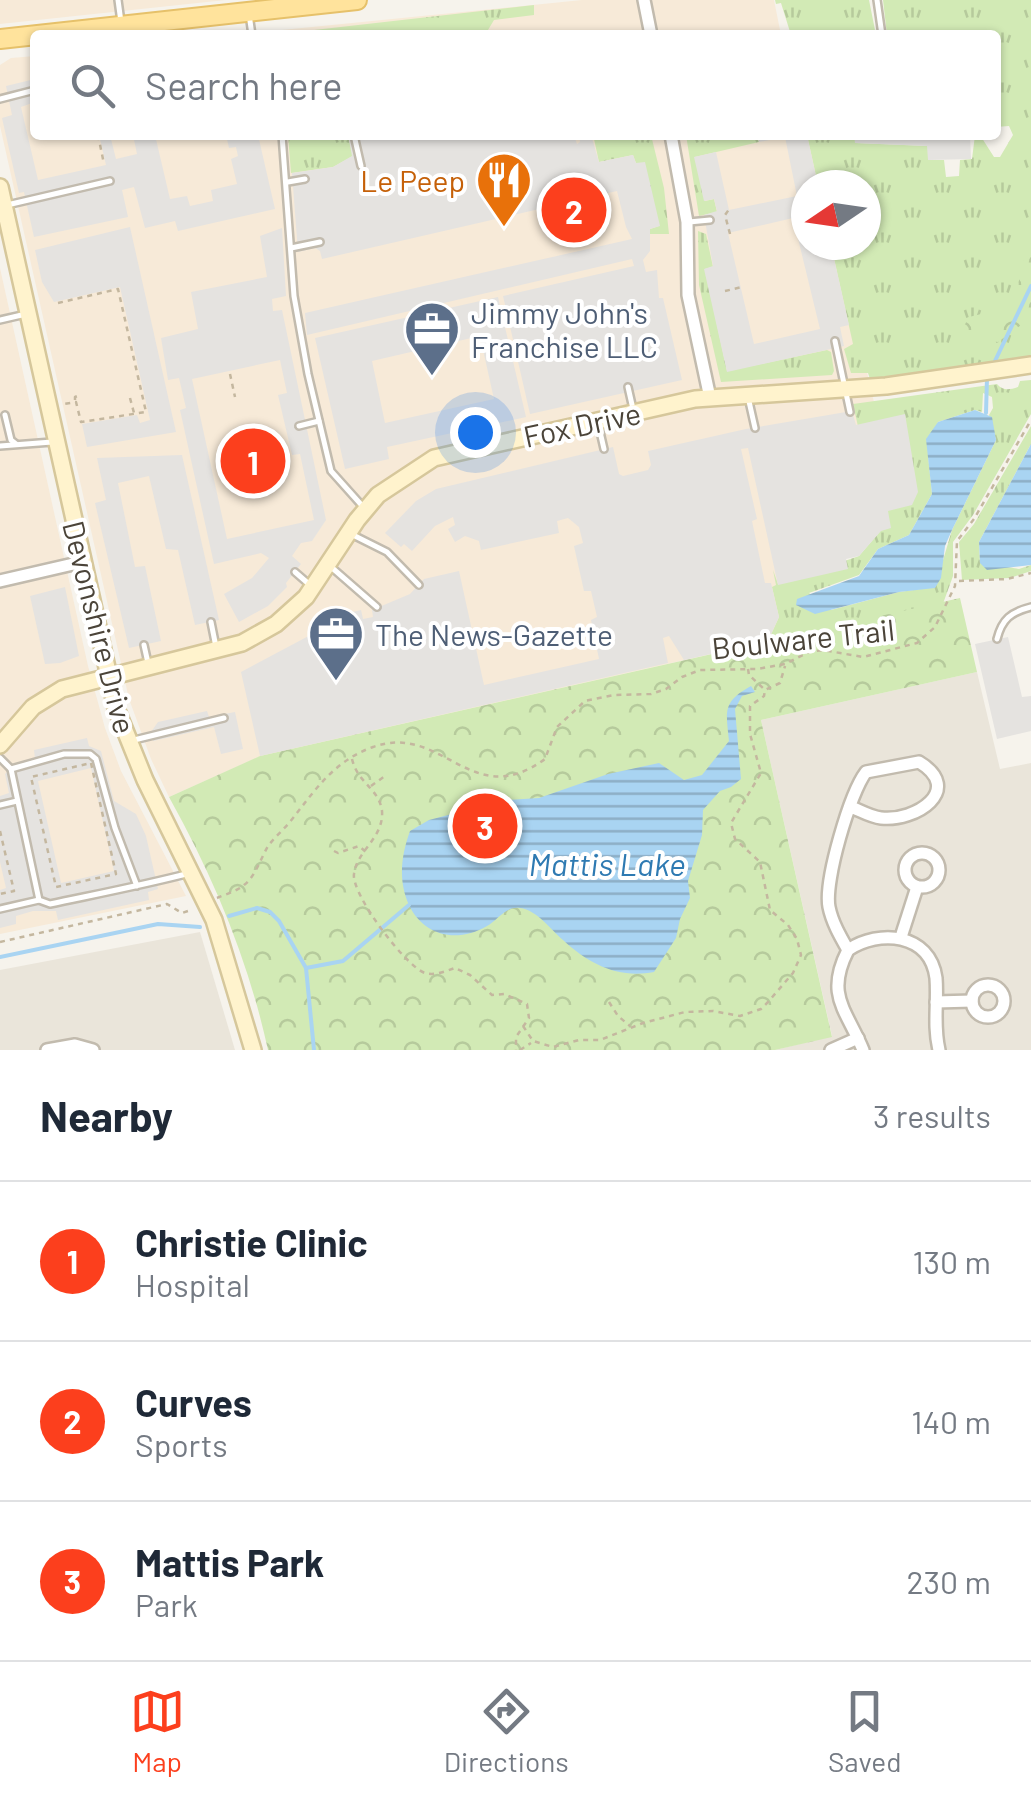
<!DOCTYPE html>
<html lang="en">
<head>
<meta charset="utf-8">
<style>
	:root { --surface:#fff; --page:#f6f6f7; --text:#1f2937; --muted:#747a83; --line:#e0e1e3; --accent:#fc3f1d }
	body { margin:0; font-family:Barlow,sans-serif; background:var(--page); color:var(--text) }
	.compass { position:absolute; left:791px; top:170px; width:90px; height:90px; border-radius:50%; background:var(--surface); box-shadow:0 2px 8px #0004; rotate:257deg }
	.you { position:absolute; left:475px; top:432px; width:35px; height:35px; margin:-25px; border:8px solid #fff; border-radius:50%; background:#1a73e8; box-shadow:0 0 0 15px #1a73e833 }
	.badge { display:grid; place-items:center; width:65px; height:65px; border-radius:50%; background:var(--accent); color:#fff; font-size:32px; font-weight:700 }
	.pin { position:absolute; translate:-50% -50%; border:5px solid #fff; box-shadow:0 2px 10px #0006 }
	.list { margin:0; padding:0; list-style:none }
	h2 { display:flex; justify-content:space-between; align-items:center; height:130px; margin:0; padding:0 40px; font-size:42px }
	h2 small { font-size:32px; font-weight:400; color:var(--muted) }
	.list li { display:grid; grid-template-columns:65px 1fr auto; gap:30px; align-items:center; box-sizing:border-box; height:160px; padding:0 40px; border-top:2px solid var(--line) }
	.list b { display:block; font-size:38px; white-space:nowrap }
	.list p { margin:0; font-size:32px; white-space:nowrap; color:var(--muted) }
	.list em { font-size:32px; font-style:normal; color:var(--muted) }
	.icon { flex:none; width:55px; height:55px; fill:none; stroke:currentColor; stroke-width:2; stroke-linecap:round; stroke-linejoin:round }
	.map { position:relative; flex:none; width:1031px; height:1050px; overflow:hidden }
	.search { position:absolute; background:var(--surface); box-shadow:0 2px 8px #0004; left:30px; right:30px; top:30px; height:110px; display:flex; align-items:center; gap:25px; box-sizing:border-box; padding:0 35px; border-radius:10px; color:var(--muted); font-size:38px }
	.sheet { height:610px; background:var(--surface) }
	nav { display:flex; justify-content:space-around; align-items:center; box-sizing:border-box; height:140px; border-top:2px solid var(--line); background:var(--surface); font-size:28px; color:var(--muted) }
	nav a { display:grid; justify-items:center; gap:5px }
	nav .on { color:var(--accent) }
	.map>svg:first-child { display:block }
	.residential { fill:#eae5da }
	.commercial { fill:#f7ead8 }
	.grass { fill:url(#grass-tufts); fill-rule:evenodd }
	.forest { fill:url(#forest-crowns) }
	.parking { fill:#e5e3e0; fill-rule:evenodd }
	.water { fill:url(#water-rules) }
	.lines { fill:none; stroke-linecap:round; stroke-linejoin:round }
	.stream { stroke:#a9d4f2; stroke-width:4 }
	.lane-casing { stroke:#c2bbae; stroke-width:10 }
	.street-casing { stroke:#c2bbae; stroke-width:16 }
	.secondary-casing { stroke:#d6c79b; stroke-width:20 }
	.primary-casing { stroke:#e6c16a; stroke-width:22 }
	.path { stroke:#c4b79f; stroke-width:2.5; stroke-dasharray:5 5; stroke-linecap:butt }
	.lane { stroke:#fff; stroke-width:5 }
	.street { stroke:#fff; stroke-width:11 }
	.secondary { stroke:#fff3cd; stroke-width:15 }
	.primary { stroke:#ffe39c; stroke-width:18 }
	.labels { text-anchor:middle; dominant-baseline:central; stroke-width:8; stroke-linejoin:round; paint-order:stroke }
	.food-label { font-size:30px; fill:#c56008; stroke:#fff; text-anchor:end }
	.service-label { font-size:30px; fill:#4e5e75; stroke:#fff; text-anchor:start }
	.street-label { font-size:30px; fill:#4b4439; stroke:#fff }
	.water-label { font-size:32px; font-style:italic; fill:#2e7ab2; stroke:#fff }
</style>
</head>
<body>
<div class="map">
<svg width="1031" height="1050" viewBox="0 0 1031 1050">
	<defs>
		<pattern id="grass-tufts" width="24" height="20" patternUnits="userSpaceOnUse" patternTransform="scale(2.5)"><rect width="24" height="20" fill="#d2eab5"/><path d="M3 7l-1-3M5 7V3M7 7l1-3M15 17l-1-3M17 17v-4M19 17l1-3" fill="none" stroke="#b6ca9c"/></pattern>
		<pattern id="forest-crowns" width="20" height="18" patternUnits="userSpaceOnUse" patternTransform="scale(2.5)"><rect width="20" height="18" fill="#d2eab5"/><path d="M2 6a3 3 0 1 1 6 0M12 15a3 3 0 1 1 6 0" fill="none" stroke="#b6ca9c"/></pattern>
		<pattern id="water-rules" width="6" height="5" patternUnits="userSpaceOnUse" patternTransform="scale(2.5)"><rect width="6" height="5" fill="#a9d4f2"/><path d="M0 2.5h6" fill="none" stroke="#8caec5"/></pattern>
	</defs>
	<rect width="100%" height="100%" fill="#f6f3ec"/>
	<g class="residential">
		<path d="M977,672L1000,769L1031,763V1050H775L832,1036L761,720Z"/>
		<path d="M200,932L235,1050H0V970Z"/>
	</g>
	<g class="commercial">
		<path d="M0,0H226L0,24Z"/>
		<path d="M582,0H774L781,35H231Z"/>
		<path d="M35,56V135H813L824,185H806V245H837L874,402L917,397L781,626L768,641L261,756L169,797L151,759L129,699L0,126V65L11,58Z"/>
		<path d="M0,268L88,666L105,728L121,771L186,896L0,934Z"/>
	</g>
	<g class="grass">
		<path d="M775,0H869L876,35H791L781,3L776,4Z"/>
		<path d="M883,0H1031V357L870,379L868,373H851L844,349L853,344L831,245H866V185H818L807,135H854L856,143L928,146L929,160H944L946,177L959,176L960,160L972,159L975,135H980L994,157H1000L1013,135L1009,126L996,127V35H887Z"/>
		<path d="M534,5V15L494,20L485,35H456L451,30L435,35H270Z"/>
		<path d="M288,135H348L353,156L333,167L291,173Z"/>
		<path d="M596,135H651L664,188L669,234H650V229L659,226L633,155L599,162L594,139Z"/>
		<path d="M686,135H757L759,142L695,157L705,201L714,199L717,212L699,216Z"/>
		<path d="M698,231L706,234L713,267L705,269L727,371L827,350L831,352L834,371L832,375L721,382L699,285Z"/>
		<path d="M1031,380V414L973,515L953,542V576L940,612L768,641L779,617L772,587L776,585L773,570L778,584L859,556L881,530L853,404L997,384C1003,391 1009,390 1018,387L1020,381ZM983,393L992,397L993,408L989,415L996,440L952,530L935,587L899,592L831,610L809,593L859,575L878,549L909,535L932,494L928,455L938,422L975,410L982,412Z"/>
		<path d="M1031,426V444L979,542L980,563L1019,569L1031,565V571L1010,578L962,580L959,542L974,524Z"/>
	</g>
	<g class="forest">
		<path d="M1031,229V314L1028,320L998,342L958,337L969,317L1013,306Z"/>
		<path d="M960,598L977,672L761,720L832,1037L775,1050H268C248,959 214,878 169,797L260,756Z"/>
	</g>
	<g class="parking">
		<path d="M35,79V102L21,107L38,180L106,165L99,135H110L116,159L137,154L133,135H155L170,199L187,196L190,206L213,201L211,190L237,184L231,159L238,156L236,147L229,148L226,135H258L275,209L178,231L175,221L145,228L134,187L122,190L128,217L34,237L24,192L19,193L2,118L12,115L6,86Z"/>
		<path d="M348,135H425L426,140L446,135H574L577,144L580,142L579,135H591L599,162L633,155L636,163L645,162L660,226L650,229V251L643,260L646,272L657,270L659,298H663L682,380L530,414L503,296L634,266L632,259L307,335L305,313L632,239L626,227L617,191L322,259L320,251L315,248L298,252L292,173L333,167L352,156Z"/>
		<path d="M757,135H807L818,185H806V245H831L849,325L840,327L844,346L727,372L704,269L713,266L704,215L717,211L714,199L704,201L694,157L716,152L729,210L797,196L785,137L759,142ZM793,218L820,329L754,344L728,233Z"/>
		<path d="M854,135H970L971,159L928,160L927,146L855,143Z"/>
		<path d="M130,227L176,432L87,447L82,424L137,415L140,423L150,420L120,287L54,302L42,282L35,250Z"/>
		<path d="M282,228L286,296L272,299L273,311L282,310L326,520L312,541L301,543L292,556L301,564L286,583L287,587L268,606L239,622L224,594L252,578L269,558L261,553L214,564L180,410L186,408L179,378L168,380L161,338L198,329L191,292L267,277L260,236ZM280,360L287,393L278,395L292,455L300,454L314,520L227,539L192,379Z"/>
		<path d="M498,297L526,417L387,447L389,459L345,469L315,338ZM480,336L494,399L385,423L372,361Z"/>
		<path d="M852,411L856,425L905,414L918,492L912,505L888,511L891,528L881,531L859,556L846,559L848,569L778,585L748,448L741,449L757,519L752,521L765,583H771L779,617L768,641L684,660L669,636L663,638L668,663L260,756L241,672L318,631L316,621L361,610L363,619L373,617L372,610L410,594L424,579L459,571L484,685L599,659L591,620L597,617L591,591H584L574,546L583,543L579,527L568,518L557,521L559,533L481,550L479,541L465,536L455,542L448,529L455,525L453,517L435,526L412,551L404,544L401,547L385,533L416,501L436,489L613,447L619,474L623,476L648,470L651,465L648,451L746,429Z"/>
		<path d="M182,455L219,620L195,625L178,550L166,549L149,476L118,483L135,567L145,566L161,641L129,648L95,503L106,500L97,458Z"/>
		<path d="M65,587L79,656L60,663L45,664L30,596Z"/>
		<path d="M1008,637L1022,697L1031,696V731L997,739L975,644Z"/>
		<path d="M207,711L209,717L235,712L243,749L221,754L214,727L153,741L151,732L158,722Z"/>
		<path d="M87,738L89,746L101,751L114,801L136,814L146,836L158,889L148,892L149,900L58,920L56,911H33L16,916V924L0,928V890L6,888L0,862V796L9,793L5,774L17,763L35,759L34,750ZM91,768L114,871L61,883L38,781Z"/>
	</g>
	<g class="water">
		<path d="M975,410L992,417L996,440L952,530L945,546L941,578L935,588L899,592L815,614L796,605L797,599L859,576L878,549L909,535L932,494L926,439L938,422Z"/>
		<path d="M1031,444V565L987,570L980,563L979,542Z"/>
		<path d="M751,686L755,692L742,696L735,709L741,779L731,787L720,791L703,810L702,835L688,881L690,898L680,919L676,938L654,972C618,979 589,964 563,940C551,930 537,910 520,908C505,906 498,920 487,926C458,943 424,937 409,905C398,881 401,856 410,831L429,820L506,800L539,798L608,774L659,763L684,780L702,775L729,741C726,711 722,702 751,686Z"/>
	</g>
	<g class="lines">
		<g class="stream">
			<path d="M993,365L1031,286"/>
			<path d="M986,413L987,378"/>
			<path d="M229,916L257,908L270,912L279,921L306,968L314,1050"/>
			<path d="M0,957L158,924L200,927"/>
			<path d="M306,968L343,961L409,905"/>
		</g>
		<g class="lane-casing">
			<g id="lane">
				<path d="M118,0L121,22"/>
				<path d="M877,0L882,35"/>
				<path d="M249,14L252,35"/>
				<path d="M0,99L35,90"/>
				<path d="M282,135L294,296L308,374L331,471L365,509"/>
				<path d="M354,135L361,166"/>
				<path d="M288,182L305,179"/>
				<path d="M7,205L110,181"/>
				<path d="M689,222L710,220"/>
				<path d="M291,248L320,242"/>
				<path d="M0,320L26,314"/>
				<path d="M835,341L850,412"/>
				<path d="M628,387L633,409"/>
				<path d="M748,397L755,428"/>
				<path d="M5,415L11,440L16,444"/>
				<path d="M598,423L604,449"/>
				<path d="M299,426L319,421"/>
				<path d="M0,446L52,442"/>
				<path d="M351,534L387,552L419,585"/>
				<path d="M330,566L377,607"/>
				<path d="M295,572L310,585"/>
				<path d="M211,622L216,647"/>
				<path d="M997,639C1002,619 1011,612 1031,607"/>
				<path d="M144,645L148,663"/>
				<path d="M130,741L224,718"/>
				<path d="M0,758L11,769"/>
				<path d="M0,805L17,801"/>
				<path d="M137,886L115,828L96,759L90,754H64L11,769L39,900L50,904C97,894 144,885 190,873"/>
				<path d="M0,909L39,900"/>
			</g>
		</g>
		<g class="street-casing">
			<g id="street">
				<path d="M644,0L651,35"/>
				<path d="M671,135L687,222L688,295L710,398"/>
				<path d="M0,581L82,562"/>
				<circle cx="922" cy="870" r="17"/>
				<path d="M901,937L917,887"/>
				<path d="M848,950C840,936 832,922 829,907C824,881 850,793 866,772L919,762C965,790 915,822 881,818C871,817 859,810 851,807"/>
				<circle cx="988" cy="1001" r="16"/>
				<path d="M936,1002L972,1001"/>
				<path d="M47,1050L75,1045L93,1050"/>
				<path d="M831,1050L858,1038"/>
				<path d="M863,1050C846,1009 825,995 848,950C879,929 930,933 936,978C938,1003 933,1025 939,1050"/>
			</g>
		</g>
		<g class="secondary-casing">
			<g id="secondary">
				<path d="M0,187L116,708L145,780L214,920L253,1050"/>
				<path d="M0,745L33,707L62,689L242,643L276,624L306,597L357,520L378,495L434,458L695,399L886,386L1031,365"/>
			</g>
		</g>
		<g class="primary-casing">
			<path id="primary" d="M0,39L357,0"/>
		</g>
		<g class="path">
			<path d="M98,135L104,164"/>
			<path d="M759,135L761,143"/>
			<path d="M730,234L725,215L730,208"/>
			<path d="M725,291L742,287"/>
			<path d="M58,303L118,289L146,412L81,422L76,402L63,404"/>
			<path d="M230,374L235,397"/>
			<path d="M130,398L134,413"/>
			<path d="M75,400V397L80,395"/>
			<path d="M959,581L1007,579L1031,573"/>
			<path d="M748,669L749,675L764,689"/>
			<path d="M352,759C358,784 379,788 382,811C384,838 357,850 354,874C351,894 406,967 425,973C435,976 446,971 455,968L470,975L492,995L504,994L527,1004L529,1018L516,1037V1050"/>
			<path d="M91,763L116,874L56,887L31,777Z"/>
			<path d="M371,786L385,776"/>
			<path d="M0,831L14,891L0,894"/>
			<path d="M334,851L338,853L359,846L366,852"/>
			<path d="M217,898C224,895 239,890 244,885C255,877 261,858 268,846C274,838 282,831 289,823C314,792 333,761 373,747C443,722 471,813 545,759L557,727L585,701L614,695L651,694L666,689L682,677L700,670L757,669L785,664L809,652L823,650L863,657L917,643L935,627L955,586L957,541L974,519L1031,420"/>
			<path d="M0,942L167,904L182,913L191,910"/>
			<path d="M609,1002L618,1016L630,1026"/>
			<path d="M523,1026L533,1041L553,1047L579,1040H600L643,1023L685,1012L713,1011L740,1016L761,1009L768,1002L793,973L801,955L797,939L788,925L770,910L760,862L735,839L731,823L761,773L750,734V706L764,696L765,690L780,683L785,666"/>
			<path d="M520,1050L531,1043"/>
		</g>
		<use href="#lane" class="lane"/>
		<use href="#street" class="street"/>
		<use href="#secondary" class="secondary"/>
		<use href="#primary" class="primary"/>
	</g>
	<defs>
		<g id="restaurant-pin" transform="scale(2.875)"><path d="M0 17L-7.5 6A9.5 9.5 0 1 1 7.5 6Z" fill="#e8710a" stroke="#fff"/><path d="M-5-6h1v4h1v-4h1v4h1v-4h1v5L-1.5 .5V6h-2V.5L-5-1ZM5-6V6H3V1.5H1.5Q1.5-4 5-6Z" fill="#fff"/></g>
		<g id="office-pin" transform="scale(2.875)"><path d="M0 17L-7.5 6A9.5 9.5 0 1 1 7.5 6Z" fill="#5c6f8a" stroke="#fff"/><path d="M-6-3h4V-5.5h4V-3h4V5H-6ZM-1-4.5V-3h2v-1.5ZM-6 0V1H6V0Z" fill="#fff"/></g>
	</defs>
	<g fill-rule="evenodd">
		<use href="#restaurant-pin" x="504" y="180"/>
		<use href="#office-pin" x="432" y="329"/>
		<use href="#office-pin" x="336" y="634"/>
	</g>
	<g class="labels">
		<g class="food-label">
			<text x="465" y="180">Le Peep</text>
		</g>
		<g class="service-label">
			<text x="471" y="312">Jimmy John's<tspan x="471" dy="34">Franchise LLC</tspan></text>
			<text x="375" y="634">The News-Gazette</text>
		</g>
		<g class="street-label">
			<text transform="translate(582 424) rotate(-12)">Fox Drive</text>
			<text transform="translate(100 627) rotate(76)">Devonshire Drive</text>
			<text transform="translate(803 638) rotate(-6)">Boulware Trail</text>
		</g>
		<g class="water-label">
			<text x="607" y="863">Mattis Lake</text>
		</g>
	</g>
</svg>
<svg class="compass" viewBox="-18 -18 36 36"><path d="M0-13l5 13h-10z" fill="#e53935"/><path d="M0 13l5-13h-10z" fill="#747a83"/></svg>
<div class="you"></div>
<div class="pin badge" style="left:253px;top:461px">1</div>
<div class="pin badge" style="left:574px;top:210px">2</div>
<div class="pin badge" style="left:485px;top:826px">3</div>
<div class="search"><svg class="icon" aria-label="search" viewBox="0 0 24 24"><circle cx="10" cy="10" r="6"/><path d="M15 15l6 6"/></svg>Search here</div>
</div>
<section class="sheet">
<h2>Nearby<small>3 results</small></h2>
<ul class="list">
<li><span class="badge">1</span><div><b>Christie Clinic</b><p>Hospital</p></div><em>130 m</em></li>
<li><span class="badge">2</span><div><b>Curves</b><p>Sports</p></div><em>140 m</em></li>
<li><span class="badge">3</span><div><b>Mattis Park</b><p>Park</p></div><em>230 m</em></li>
</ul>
</section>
<nav>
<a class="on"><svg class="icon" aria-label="map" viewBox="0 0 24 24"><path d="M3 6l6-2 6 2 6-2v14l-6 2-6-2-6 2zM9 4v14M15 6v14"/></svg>Map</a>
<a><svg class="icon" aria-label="directions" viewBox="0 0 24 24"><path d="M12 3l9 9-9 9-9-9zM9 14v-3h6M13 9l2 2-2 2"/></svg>Directions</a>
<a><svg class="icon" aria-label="saved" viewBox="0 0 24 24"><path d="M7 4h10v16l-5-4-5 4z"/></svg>Saved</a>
</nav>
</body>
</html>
